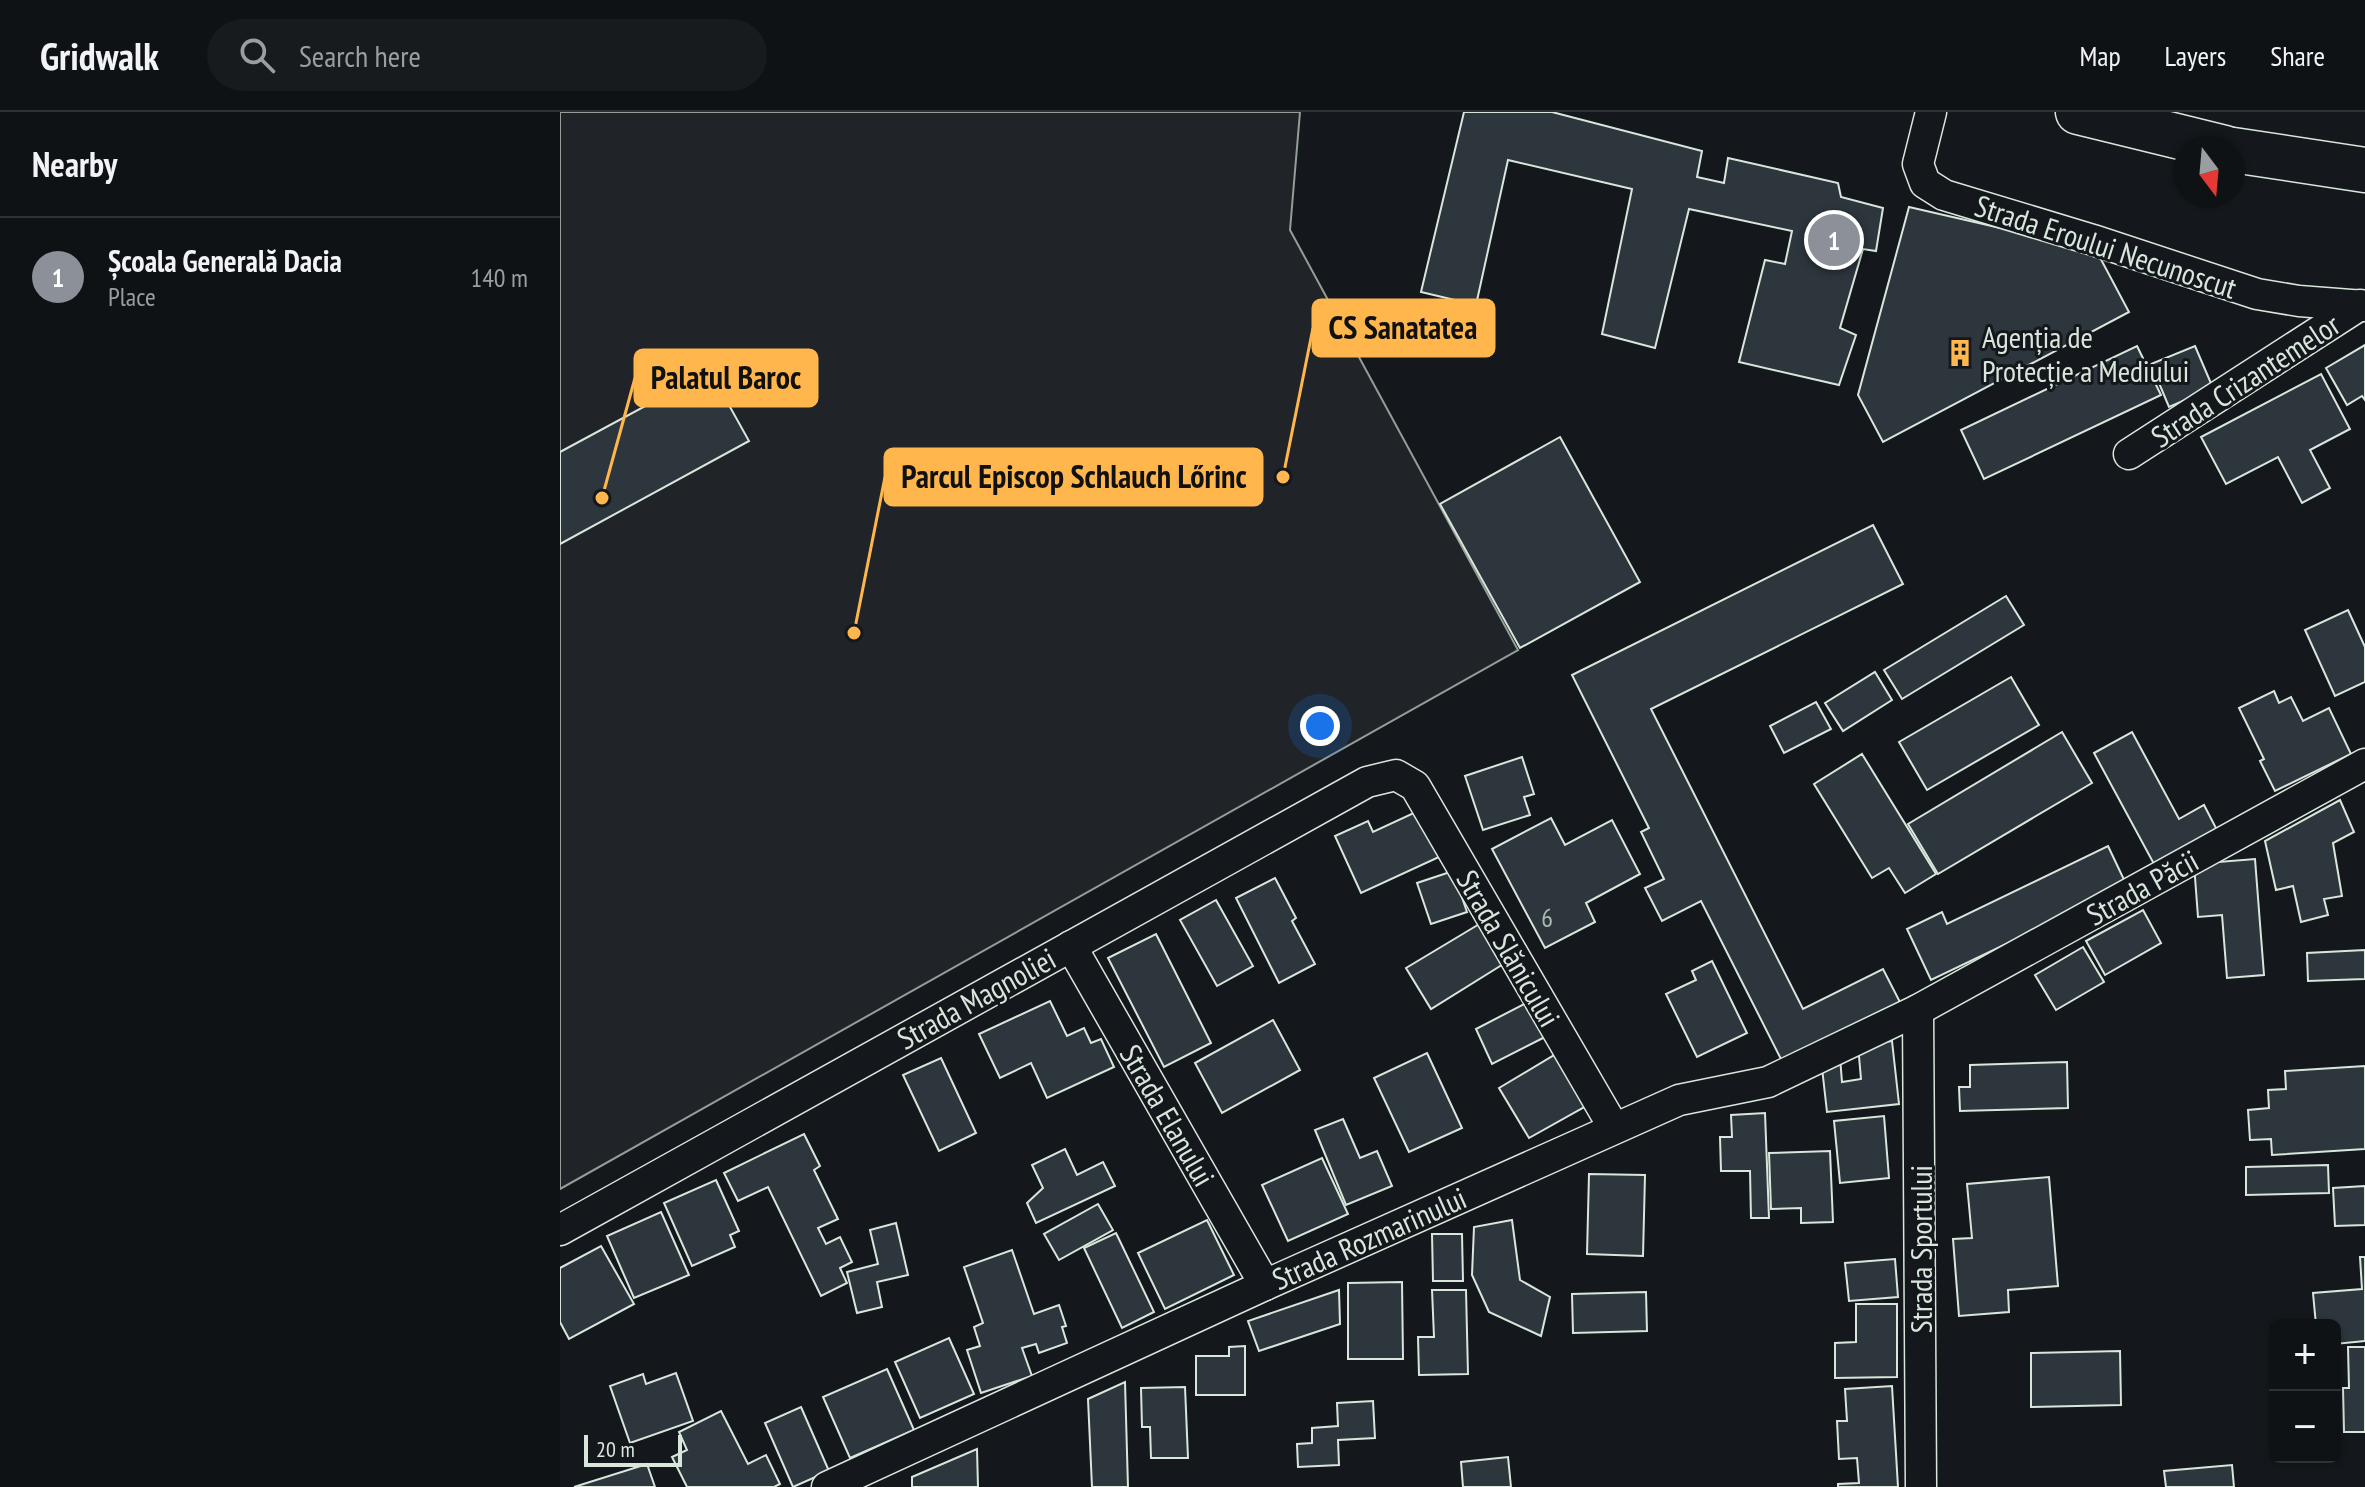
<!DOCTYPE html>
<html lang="en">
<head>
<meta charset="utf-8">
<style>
	:root { --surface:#0f1215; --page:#181b1e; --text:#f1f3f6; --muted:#9b9ea0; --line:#2f3234; --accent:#8c9099 }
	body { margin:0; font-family:"PT Sans Narrow",sans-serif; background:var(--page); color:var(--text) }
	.controls { position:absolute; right:24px; bottom:24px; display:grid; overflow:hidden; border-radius:12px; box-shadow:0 2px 6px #0004 }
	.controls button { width:72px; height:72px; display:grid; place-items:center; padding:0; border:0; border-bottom:2px solid var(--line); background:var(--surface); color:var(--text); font:40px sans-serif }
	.compass { position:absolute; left:1613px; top:24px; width:72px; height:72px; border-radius:50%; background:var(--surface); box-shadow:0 2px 6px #0004; rotate:164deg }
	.scale { position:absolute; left:24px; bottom:20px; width:98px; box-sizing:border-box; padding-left:8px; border:4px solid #d8e6dc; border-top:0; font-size:22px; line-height:28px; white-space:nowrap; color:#d8e6dc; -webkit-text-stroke:6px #14181c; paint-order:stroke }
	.you { position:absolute; left:760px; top:614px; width:28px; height:28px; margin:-20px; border:6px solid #fff; border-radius:50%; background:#1a73e8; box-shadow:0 0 0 12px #1a73e833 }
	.badge { display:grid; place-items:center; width:52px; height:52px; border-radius:50%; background:var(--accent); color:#fff; font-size:26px; font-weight:700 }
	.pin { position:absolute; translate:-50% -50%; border:4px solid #fff; box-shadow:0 2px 8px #0006 }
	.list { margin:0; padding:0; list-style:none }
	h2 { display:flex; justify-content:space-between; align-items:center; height:104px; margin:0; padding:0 32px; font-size:34px }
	h2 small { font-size:26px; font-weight:400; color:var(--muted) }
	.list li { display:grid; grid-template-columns:52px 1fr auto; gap:24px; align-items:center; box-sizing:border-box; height:120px; padding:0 32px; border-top:2px solid var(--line) }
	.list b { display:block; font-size:30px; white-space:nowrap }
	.list p { margin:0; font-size:26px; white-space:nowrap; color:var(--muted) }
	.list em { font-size:26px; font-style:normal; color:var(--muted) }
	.icon { flex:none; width:44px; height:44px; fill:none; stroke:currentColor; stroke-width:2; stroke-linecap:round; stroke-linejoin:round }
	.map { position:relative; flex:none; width:1805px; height:1375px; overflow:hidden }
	header { display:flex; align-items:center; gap:48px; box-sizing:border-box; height:112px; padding:0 40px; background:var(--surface); border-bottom:2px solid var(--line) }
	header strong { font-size:38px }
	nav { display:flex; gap:44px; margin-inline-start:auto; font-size:28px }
	.search { width:560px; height:72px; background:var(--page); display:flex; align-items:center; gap:20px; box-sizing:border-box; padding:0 28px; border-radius:44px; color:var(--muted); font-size:30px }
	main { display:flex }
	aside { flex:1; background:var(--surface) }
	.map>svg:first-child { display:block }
	.green { fill:#202428; stroke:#939e99; stroke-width:2 }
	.building { fill:#2c363c; stroke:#d8e6dc; stroke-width:2 }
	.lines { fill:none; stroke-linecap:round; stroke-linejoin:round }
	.minor-casing { stroke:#d8e6dc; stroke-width:33 }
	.primary-casing { stroke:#d8e6dc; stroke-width:47 }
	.minor { stroke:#14181c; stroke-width:30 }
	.primary { stroke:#14181c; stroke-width:44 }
	.labels { text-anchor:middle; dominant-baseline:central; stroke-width:6; stroke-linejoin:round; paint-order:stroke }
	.number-label { font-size:26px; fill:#adbab4 }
	.street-label { font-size:30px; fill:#d8e6dc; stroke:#14181c }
	.poi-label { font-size:30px; fill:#d8e6dc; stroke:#14181c; text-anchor:start }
	.leader { fill:none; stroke:#ffb74d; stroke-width:3 }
	.callout-dot { fill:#ffb74d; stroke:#14181c; stroke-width:3 }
	.callout { fill:#ffb74d; stroke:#ffb74d; stroke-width:3 }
	.callout-label { font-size:32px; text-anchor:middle; font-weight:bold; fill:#111 }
</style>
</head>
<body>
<header>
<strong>Gridwalk</strong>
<div class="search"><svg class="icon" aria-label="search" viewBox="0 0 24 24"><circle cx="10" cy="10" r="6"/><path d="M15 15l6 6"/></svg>Search here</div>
<nav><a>Map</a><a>Layers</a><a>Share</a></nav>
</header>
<main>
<aside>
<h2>Nearby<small></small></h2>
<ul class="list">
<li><span class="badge">1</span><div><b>Școala Generală Dacia</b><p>Place</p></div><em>140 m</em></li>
</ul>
</aside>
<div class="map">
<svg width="1805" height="1375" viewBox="0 0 1805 1375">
	<rect width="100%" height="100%" fill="#14181c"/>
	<path class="green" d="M0,0H740L730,118L958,538L0,1077Z"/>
	<g class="building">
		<path d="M904,0H992L1142,39L1137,65L1164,71L1168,46L1278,71L1281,85L1323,96L1316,139L1303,137L1280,216L1296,223L1279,273L1179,250L1205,148L1225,152L1232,119L1129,97L1095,236L1042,222L1072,77L948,48L916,193L861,180Z"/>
		<path d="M1349,95L1536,138L1569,200L1323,330L1298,283Z"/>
		<path d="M1805,233V288L1802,284L1787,293L1766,256Z"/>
		<path d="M1577,234L1601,283L1424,367L1401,318Z"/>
		<path d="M1635,234L1653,276L1609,295L1591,252Z"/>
		<path d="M150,259L189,329L0,432V340Z"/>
		<path d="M1761,262L1790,317L1750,338L1770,376L1742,391L1718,345L1666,372L1641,325Z"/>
		<path d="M1000,325L1080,470L960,536L880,392Z"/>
		<path d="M1313,413L1343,472L1091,597L1243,897L1323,857L1342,894L1224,953L1141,789L1102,809L1085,776L1104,767L1081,720L1089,716L1012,563Z"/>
		<path d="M1446,484L1464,513L1342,587L1324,558Z"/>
		<path d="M1788,498L1805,535V570L1775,584L1745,518Z"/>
		<path d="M1315,560L1332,588L1283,619L1265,591Z"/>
		<path d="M1451,565L1479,613L1367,678L1339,630Z"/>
		<path d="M1714,579L1719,591L1731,585L1743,609L1769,596L1791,642L1715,679L1700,649L1704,647L1679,596Z"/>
		<path d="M1256,590L1271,617L1224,641L1210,614Z"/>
		<path d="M1502,620L1532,671L1378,762L1348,712Z"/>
		<path d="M1572,620L1619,707L1644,693L1657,718L1594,752L1534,641Z"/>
		<path d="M1302,642L1376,762L1345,781L1329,756L1312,766L1254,672Z"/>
		<path d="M962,645L974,682L964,685L970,703L923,718L905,664Z"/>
		<path d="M1780,688L1794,720L1773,731L1782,784L1764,787L1768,803L1741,810L1733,774L1716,778L1705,729Z"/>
		<path d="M858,699L879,745L801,781L775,724L808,709L813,720Z"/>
		<path d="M991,706L1005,733L1052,708L1080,762L1026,791L1035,810L985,836L932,737Z"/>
		<path d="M1548,734L1567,774L1371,868L1347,817L1382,800L1387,812Z"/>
		<path d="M1695,747L1704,863L1667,866L1662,803L1638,805L1634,752Z"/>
		<path d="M893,759L907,800L871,812L857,771Z"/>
		<path d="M715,766L736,806L732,809L755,852L719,871L676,786Z"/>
		<path d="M656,788L693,854L657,874L620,808Z"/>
		<path d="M1583,798L1601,831L1545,863L1526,829Z"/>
		<path d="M921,811L945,851L871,897L846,856Z"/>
		<path d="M596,822L651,931L604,955L548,846Z"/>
		<path d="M1523,835L1544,870L1496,898L1475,863Z"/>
		<path d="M1805,838V867L1748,869L1747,841Z"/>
		<path d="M1152,849L1187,921L1137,945L1106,882L1136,868L1132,859Z"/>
		<path d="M490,889L507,924L524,916L531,931L541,927L554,955L487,986L471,951L440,966L419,922Z"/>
		<path d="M968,890L987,924L932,952L916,917Z"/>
		<path d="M713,908L740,958L662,1001L635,951Z"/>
		<path d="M1332,929L1339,992L1267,1000L1261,947L1280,945L1282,970L1301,967L1298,933Z"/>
		<path d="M867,941L902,1016L849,1040L814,966Z"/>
		<path d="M996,942L1026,994L969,1026L939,976Z"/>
		<path d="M381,946L416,1021L379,1039L343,963Z"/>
		<path d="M1507,950L1508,996L1400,999L1399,975H1410V953Z"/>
		<path d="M1805,954V1037L1712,1043L1711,1027L1690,1028L1688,998L1709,996L1708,978L1726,977L1725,959Z"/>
		<path d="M1205,1001L1209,1106H1191L1190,1059H1161L1160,1025H1172L1171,1003Z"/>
		<path d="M1324,1004L1329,1066L1280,1071L1274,1009Z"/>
		<path d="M783,1007L800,1046L817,1039L832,1074L786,1093L755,1018Z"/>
		<path d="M244,1022L260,1054L254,1058L278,1107L258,1116L266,1132L280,1125L292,1150L280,1156L287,1171L261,1184L208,1075L178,1089L164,1061Z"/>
		<path d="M505,1037L517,1063L543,1050L555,1074L476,1111L467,1091L483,1076L472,1053Z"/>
		<path d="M1270,1039L1273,1110L1241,1111V1096L1211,1097L1209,1041Z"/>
		<path d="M762,1046L788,1102L728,1129L702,1073Z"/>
		<path d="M1768,1053L1769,1081L1686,1083V1055Z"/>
		<path d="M1029,1062L1085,1063L1083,1144L1027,1142Z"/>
		<path d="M1489,1065L1498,1174L1448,1178L1449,1200L1399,1204L1393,1127L1412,1126L1407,1072Z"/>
		<path d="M156,1068L179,1119L170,1123L175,1135L132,1154L104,1091Z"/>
		<path d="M1805,1074V1113L1775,1114L1773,1076Z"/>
		<path d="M538,1092L553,1118L499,1148L484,1122Z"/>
		<path d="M101,1100L129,1163L74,1186L47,1124Z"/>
		<path d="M647,1108L674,1163L605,1197L578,1141Z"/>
		<path d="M952,1108L960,1168L990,1185L981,1224L929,1200L912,1163L914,1115Z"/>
		<path d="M336,1111L348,1163L317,1170L322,1195L297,1201L287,1160L318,1152L310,1118Z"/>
		<path d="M556,1121L594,1200L562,1216L524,1136Z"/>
		<path d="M872,1122H902L903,1169H873Z"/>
		<path d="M41,1134L74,1192L9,1227L0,1210V1156Z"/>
		<path d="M452,1138L474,1202L499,1193L506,1214L502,1215L507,1231L479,1241L476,1232L462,1236L472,1264L421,1281L407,1238L420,1234L414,1215L423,1211L404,1155Z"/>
		<path d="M1800,1145H1805V1229L1775,1232V1213H1756L1753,1181L1802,1177Z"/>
		<path d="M1335,1147L1338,1185L1289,1189L1285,1151Z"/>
		<path d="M842,1170L843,1247H788V1171Z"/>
		<path d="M779,1178L780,1212L699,1239L688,1209Z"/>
		<path d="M872,1178H906L908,1262L859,1263L858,1225H874Z"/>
		<path d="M1086,1180L1087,1219L1013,1221L1012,1182Z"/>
		<path d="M1296,1192H1337V1265L1275,1266V1231L1296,1230Z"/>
		<path d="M389,1226L414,1282L360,1306L335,1250Z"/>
		<path d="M685,1234V1283H636V1244H669V1235Z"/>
		<path d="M1788,1235H1805V1320H1784L1783,1276H1789Z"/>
		<path d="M1560,1239L1561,1293L1471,1295V1241Z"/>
		<path d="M327,1257L354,1318L290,1346L263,1285Z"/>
		<path d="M116,1261L133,1309L70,1331L50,1274L83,1262L86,1272Z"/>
		<path d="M565,1270L568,1375H532L528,1287Z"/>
		<path d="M1332,1274L1338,1375H1278V1372L1299,1371L1297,1346L1279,1347L1277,1309H1287L1285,1277Z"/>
		<path d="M625,1275L628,1346H591L590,1315H582L581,1276Z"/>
		<path d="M813,1289L815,1326L778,1328L779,1353L738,1355L737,1332L752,1331V1316L778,1314L777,1291Z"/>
		<path d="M241,1295L269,1359L233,1375L205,1311Z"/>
		<path d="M161,1299L188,1352L206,1343L220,1372L214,1375H127L112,1345L127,1338L119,1320Z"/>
		<path d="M417,1337L418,1375H352V1365Z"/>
		<path d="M948,1345L951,1375H903L901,1350Z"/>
		<path d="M87,1352L95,1375H14Z"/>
		<path d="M1672,1353L1674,1375H1606L1604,1359Z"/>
	</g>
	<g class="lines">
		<g class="minor-casing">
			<g id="minor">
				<path d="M1371,0L1358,52L1365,71L1384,83L1533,128L1697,182L1739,189L1805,194"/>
				<path d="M1569,342L1800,193"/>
				<path d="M511,834L705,1173"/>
				<path d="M1358,898L1361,1375"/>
				<path d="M0,1118L807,670L836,663L855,674L1054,1016"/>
				<path d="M267,1375L705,1173L1119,988L1208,970L1358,898L1805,652"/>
			</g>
		</g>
		<g class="primary-casing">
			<g id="primary">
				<path d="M1518,0L1665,36"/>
				<path d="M1673,38L1805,58"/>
			</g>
		</g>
		<use href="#minor" class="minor"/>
		<use href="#primary" class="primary"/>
	</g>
	<defs>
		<g id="building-bare" transform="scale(2.16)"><path d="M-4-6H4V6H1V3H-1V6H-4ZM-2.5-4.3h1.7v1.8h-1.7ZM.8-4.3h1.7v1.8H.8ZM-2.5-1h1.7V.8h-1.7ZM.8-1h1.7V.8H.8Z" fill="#ffb74d" stroke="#14181c" stroke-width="2.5" paint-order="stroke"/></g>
	</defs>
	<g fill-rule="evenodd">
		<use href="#building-bare" x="1400" y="241"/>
	</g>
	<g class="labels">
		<g class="number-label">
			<text x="987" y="805">6</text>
		</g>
		<g class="street-label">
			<text transform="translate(1546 134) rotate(18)">Strada Eroului Necunoscut</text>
			<text transform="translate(1685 268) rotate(-33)">Strada Crizantemelor</text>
			<text transform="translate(1582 775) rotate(-29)">Strada Păcii</text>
			<text transform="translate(949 836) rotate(60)">Strada Slănicului</text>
			<text transform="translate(416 886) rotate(-29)">Strada Magnoliei</text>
			<text transform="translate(608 1003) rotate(60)">Strada Elanului</text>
			<text transform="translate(809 1126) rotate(-24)">Strada Rozmarinului</text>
			<text transform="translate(1360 1137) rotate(-90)">Strada Sportului</text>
		</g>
		<g class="poi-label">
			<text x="1422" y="224">Agenția de<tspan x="1422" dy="34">Protecție a Mediului</tspan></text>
		</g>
	</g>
	<path class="leader" d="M723 365L753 216M42 386L75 266M294 521L325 365"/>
	<g class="callout-dot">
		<circle cx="723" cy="365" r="8"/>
		<circle cx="42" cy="386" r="8"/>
		<circle cx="294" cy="521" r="8"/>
	</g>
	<g class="callout">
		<rect x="753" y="188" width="181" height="56" rx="8"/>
		<rect x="75" y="238" width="182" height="56" rx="8"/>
		<rect x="325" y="337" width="377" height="56" rx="8"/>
	</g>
	<g class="callout-label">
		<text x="843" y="227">CS Sanatatea</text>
		<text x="166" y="277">Palatul Baroc</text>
		<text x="514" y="376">Parcul Episcop Schlauch Lőrinc</text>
	</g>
</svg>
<div class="controls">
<button>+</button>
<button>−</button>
</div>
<svg class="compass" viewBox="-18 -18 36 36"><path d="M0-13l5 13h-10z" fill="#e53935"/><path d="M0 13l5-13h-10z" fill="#9b9ea0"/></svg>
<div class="scale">20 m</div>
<div class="you"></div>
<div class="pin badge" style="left:1274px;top:128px">1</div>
</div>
</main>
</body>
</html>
